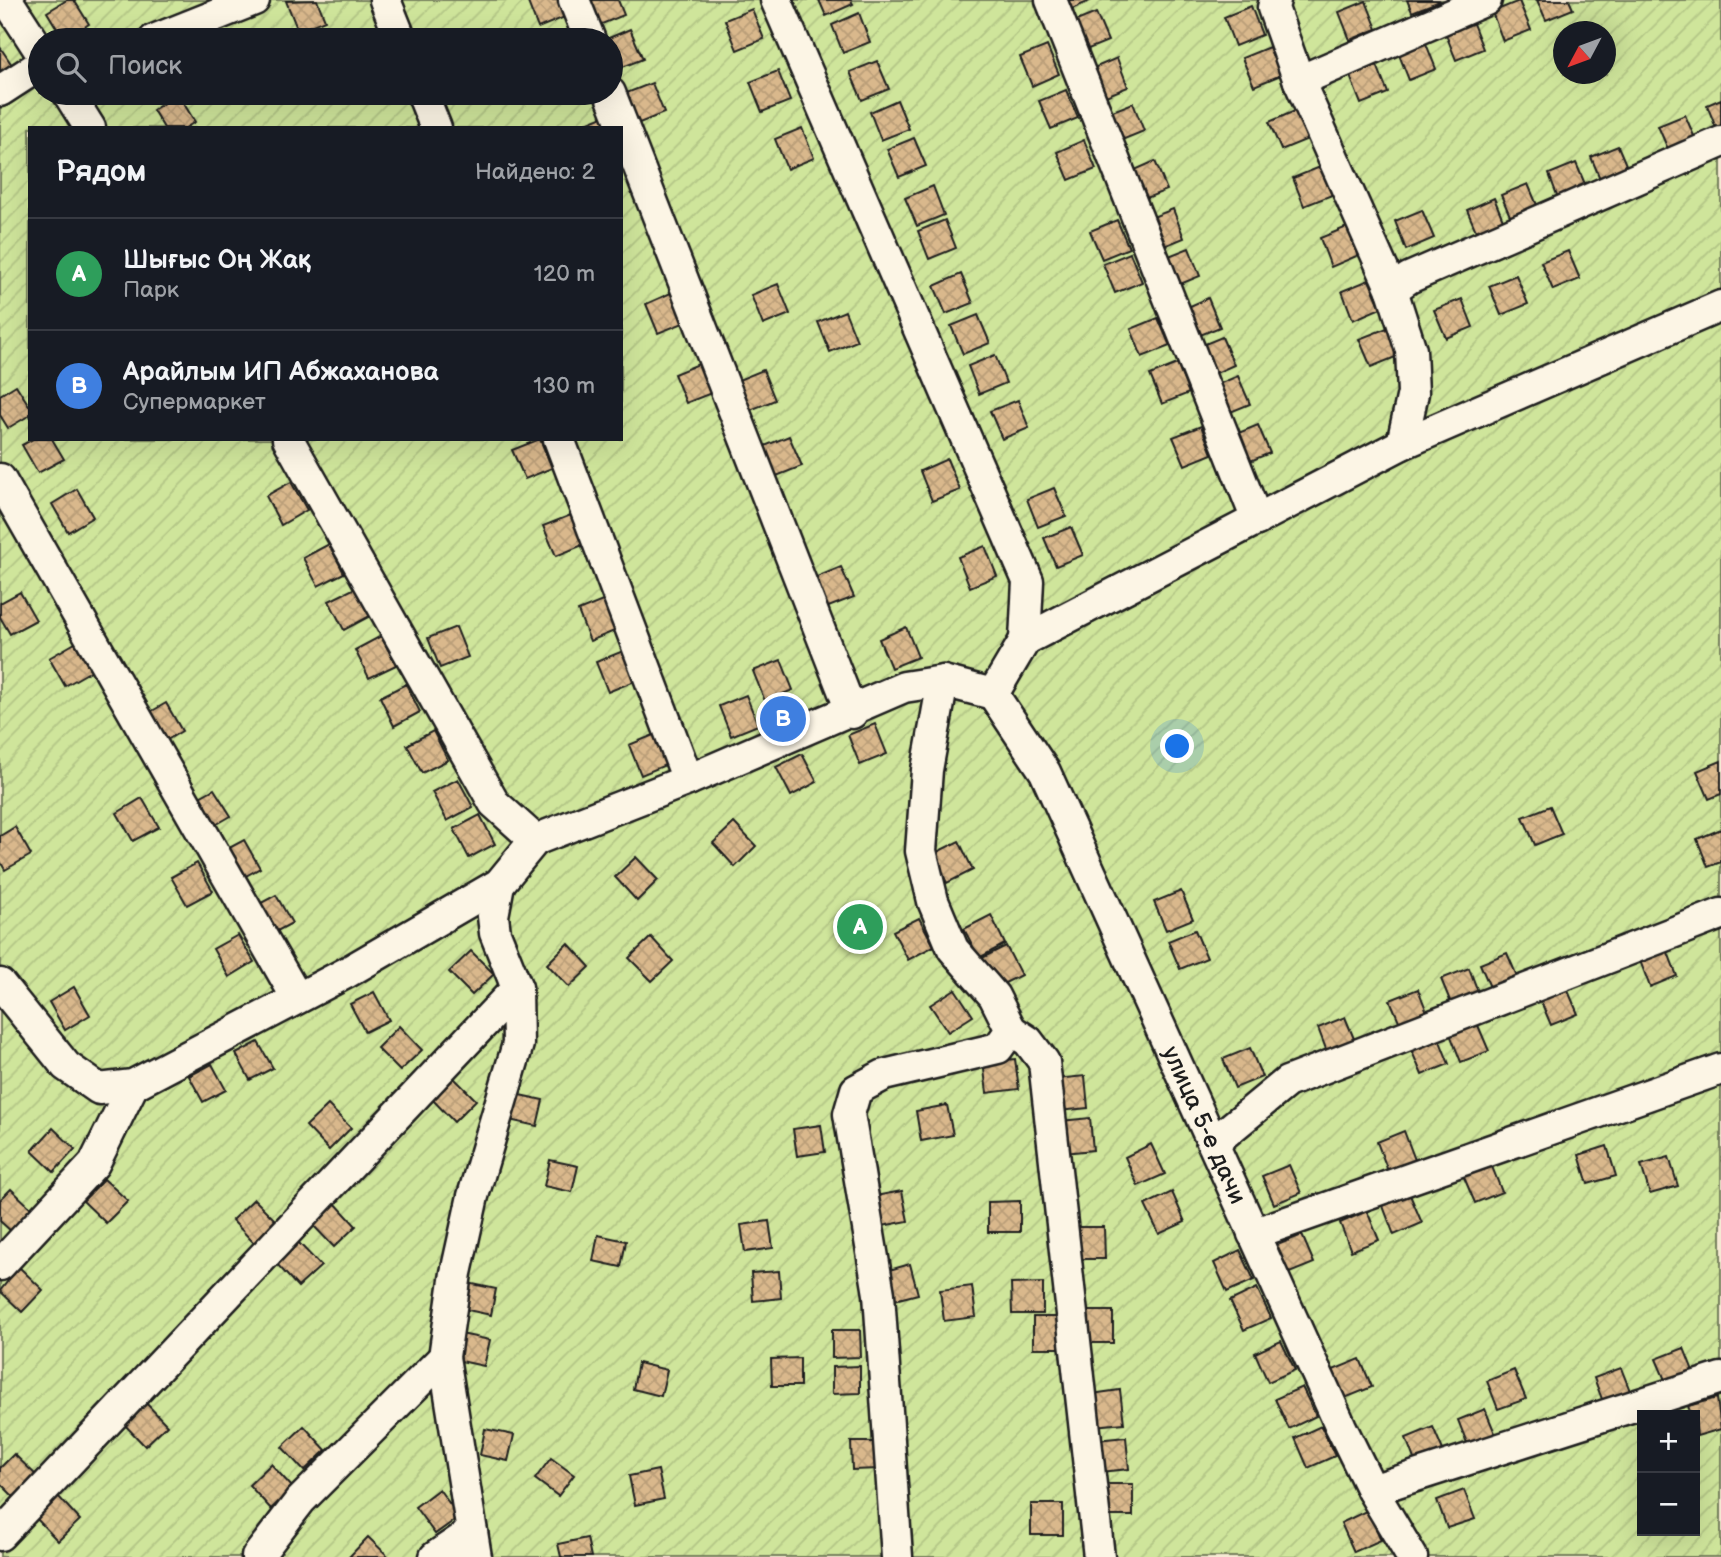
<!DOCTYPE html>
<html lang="ru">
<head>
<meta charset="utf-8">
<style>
	:root { --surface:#171b24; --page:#20242c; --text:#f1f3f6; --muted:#9ea1a6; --line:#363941; --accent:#d93025 }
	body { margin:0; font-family:"Balsamiq Sans",sans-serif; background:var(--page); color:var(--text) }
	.controls { position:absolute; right:21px; bottom:21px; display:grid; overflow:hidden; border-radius:0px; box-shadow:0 7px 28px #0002 }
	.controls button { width:63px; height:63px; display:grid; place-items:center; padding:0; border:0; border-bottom:2px solid var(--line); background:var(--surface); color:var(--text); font:35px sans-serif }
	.compass { position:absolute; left:1553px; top:21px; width:63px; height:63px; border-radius:50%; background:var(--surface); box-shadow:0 7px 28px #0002; rotate:229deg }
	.you { position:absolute; left:1178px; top:747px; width:24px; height:24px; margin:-18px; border:5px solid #fff; border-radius:50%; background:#1a73e8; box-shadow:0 0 0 10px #1a73e833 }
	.badge { display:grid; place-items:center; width:46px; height:46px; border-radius:50%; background:var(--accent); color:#fff; font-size:23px; font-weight:700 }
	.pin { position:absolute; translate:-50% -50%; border:4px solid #fff; box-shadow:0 2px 7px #0006 }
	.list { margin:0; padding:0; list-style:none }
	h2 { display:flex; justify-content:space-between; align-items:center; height:91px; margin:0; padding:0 28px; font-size:30px }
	h2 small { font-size:23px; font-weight:400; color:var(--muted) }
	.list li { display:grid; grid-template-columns:46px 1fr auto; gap:21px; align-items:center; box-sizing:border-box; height:112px; padding:0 28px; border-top:2px solid var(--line) }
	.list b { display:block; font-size:26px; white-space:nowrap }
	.list p { margin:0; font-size:23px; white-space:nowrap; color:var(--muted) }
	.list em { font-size:23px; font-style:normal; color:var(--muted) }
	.icon { flex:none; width:38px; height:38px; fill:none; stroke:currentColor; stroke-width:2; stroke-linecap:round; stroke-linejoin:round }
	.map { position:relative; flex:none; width:1721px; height:1557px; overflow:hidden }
	.search { position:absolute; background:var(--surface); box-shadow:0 7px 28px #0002; left:28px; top:28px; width:595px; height:77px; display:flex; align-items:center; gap:18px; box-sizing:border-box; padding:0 24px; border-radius:38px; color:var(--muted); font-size:26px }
	.panel { position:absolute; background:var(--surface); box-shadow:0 7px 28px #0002; left:28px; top:126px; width:595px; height:315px; border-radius:0px }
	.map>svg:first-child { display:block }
	.garden { fill:url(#garden-furrows); stroke:#76805c; stroke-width:2; fill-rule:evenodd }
	.building { fill:url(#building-cross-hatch); stroke:#1c1c1c; stroke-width:2 }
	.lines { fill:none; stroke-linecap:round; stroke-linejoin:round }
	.minor-casing { stroke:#1c1c1c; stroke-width:35 }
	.minor { stroke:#fcf5e5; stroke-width:30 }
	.labels { text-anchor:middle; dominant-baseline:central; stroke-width:6; stroke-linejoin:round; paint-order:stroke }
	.street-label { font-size:24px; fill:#1c1c1c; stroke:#fcf5e5 }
</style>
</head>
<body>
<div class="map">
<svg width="1721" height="1557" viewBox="0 0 1721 1557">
	<defs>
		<pattern id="garden-furrows" width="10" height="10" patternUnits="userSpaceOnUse" patternTransform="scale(1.75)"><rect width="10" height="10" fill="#cfe59b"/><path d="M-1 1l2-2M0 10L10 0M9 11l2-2" fill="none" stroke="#b1c485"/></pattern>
		<pattern id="building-cross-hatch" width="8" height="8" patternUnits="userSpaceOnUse" patternTransform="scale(1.75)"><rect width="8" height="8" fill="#d9b88c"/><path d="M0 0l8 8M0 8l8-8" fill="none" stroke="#ba9e78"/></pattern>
	</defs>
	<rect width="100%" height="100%" fill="#f5e9d3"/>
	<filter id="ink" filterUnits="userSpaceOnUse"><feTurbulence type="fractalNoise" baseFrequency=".0143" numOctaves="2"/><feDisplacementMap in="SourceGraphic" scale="14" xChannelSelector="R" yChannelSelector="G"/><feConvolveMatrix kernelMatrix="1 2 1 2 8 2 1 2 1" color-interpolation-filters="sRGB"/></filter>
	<g filter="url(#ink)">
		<path class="garden" d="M0,0H1721V1557H0ZM1564,32H1606V74H1564ZM40,40H611V93H40ZM30,128H621V439H30ZM1642,1415H1695V1531H1642Z"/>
		<g class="building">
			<path d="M67,0H74L89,24L64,40L47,12Z"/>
			<path d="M317,0L325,20L298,31L286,1Z"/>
			<path d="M527,0H558L565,17L538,28Z"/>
			<path d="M586,0H618L624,15L597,26Z"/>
			<path d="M819,0H851L853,4L826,16Z"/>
			<path d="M1057,0H1089L1090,1L1063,13Z"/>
			<path d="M1407,0H1439L1440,1L1412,12Z"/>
			<path d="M1537,0H1569L1573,9L1546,20Z"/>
			<path d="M1366,1L1377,29L1350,40L1339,12Z"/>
			<path d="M1519,1L1531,30L1503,41L1492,12Z"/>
			<path d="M1251,6L1262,35L1235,46L1224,17Z"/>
			<path d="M752,9L764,39L737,50L725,20Z"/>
			<path d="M859,13L870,42L843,53L832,25Z"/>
			<path d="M1096,13L1108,41L1081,52L1069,24Z"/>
			<path d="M1472,21L1483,49L1456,60L1445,32Z"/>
			<path d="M630,29L643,59L615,70L611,59V40H604Z"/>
			<path d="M1425,41L1436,69L1409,80L1398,52Z"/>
			<path d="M1047,46L1059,74L1032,86L1020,57Z"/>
			<path d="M0,47L18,74L0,86Z"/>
			<path d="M1269,47L1281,75L1254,86L1242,58Z"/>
			<path d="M1117,58L1128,87L1101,98L1089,70Z"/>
			<path d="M877,61L889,89L862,100L850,72Z"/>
			<path d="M1377,65L1388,93L1361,104L1350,76Z"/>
			<path d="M778,71L790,101L762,112L750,82Z"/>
			<path d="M652,83L664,113L637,124L624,94Z"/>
			<path d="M1066,90L1078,118L1051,129L1039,101Z"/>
			<path d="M178,94L195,122L185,128H164L153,110Z"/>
			<path d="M1721,99V132L1718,133L1707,105Z"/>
			<path d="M897,100L909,129L881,140L870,112Z"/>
			<path d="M1133,103L1144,131L1117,142L1105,114Z"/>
			<path d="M1297,110L1308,139L1281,150L1269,122Z"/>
			<path d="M1685,115L1697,143L1670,154L1658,126Z"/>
			<path d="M603,116L607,128H576V127Z"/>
			<path d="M802,128L814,158L787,169L775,139Z"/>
			<path d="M914,138L926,166L899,177L887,149Z"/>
			<path d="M1084,140L1096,169L1069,180L1057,152Z"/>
			<path d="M1618,146L1630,174L1603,186L1591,157Z"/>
			<path d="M1155,161L1167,190L1139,201L1128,173Z"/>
			<path d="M1576,163L1588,191L1560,203L1549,174Z"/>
			<path d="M1320,167L1332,195L1304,206L1293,178Z"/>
			<path d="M1528,184L1540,212L1513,223L1501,195Z"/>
			<path d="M933,186L944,215L917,226L905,198Z"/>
			<path d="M1494,198L1506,227L1479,238L1467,210Z"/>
			<path d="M1173,209L1184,238L1157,249L1145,220Z"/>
			<path d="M1422,210L1434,238L1406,250L1395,221Z"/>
			<path d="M945,220L956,248L929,259L918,231Z"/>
			<path d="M1117,220L1129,248L1102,259L1090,231Z"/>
			<path d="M1347,227L1359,255L1331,267L1320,238Z"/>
			<path d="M1189,248L1200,276L1173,287L1161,259Z"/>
			<path d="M1568,251L1580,279L1553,290L1541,262Z"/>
			<path d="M1130,253L1142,282L1115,293L1103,264Z"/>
			<path d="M961,274L973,303L946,314L934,286Z"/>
			<path d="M1516,275L1528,304L1501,315L1489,286Z"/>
			<path d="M1369,280L1381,308L1353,320L1342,291Z"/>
			<path d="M778,284L790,314L763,325L751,295Z"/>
			<path d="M673,292L686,322L658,333L646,304Z"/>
			<path d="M1208,298L1220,327L1193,338L1181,310Z"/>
			<path d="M1462,299L1473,327L1446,338L1434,310Z"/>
			<path d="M845,311L857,341L830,352L818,322Z"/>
			<path d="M978,315L990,343L963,354L951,326Z"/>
			<path d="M1158,318L1170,346L1142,357L1131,329Z"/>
			<path d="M1387,328L1398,356L1371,367L1359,339Z"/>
			<path d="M1222,337L1234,365L1207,377L1195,348Z"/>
			<path d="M995,355L1006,383L979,394L968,366Z"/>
			<path d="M701,363L714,392L686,403L674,374Z"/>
			<path d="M1177,364L1189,393L1162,404L1150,375Z"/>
			<path d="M763,370L775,400L748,411L736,381Z"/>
			<path d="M1238,376L1250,404L1223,415L1211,387Z"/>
			<path d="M16,385L30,407V415L8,428L0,415V395Z"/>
			<path d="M1018,400L1029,428L1002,439L990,411Z"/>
			<path d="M1258,425L1270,453L1243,464L1231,436Z"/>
			<path d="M1201,426L1212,454L1185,465L1173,437Z"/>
			<path d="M789,436L802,466L774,477L762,447Z"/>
			<path d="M33,439H52L64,459L38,473L22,445Z"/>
			<path d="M540,439L552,468L525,479L512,450Z"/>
			<path d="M947,459L960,490L932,501L920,471Z"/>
			<path d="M291,482L307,510L281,525L266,496Z"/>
			<path d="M1054,488L1066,516L1038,527L1027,499Z"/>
			<path d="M77,489L93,517L68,532L52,504Z"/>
			<path d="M571,515L583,545L556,556L543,526Z"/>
			<path d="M1071,527L1083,555L1056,566L1044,538Z"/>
			<path d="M329,544L344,573L318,586L303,558Z"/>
			<path d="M985,546L997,576L970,587L958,557Z"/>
			<path d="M841,567L854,597L826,608L814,578Z"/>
			<path d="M355,588L370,616L344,630L329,601Z"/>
			<path d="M20,592L36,620L10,634L0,617V603Z"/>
			<path d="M605,600L617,630L590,641L578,611Z"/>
			<path d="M456,627L468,657L440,668L428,638Z"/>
			<path d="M906,627L918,657L891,668L879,639Z"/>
			<path d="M381,636L396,665L369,678L355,650Z"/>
			<path d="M75,643L91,671L65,686L49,658Z"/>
			<path d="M623,651L635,681L608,692L596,662Z"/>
			<path d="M781,660L793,690L765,701L753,671Z"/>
			<path d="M406,684L420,712L394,726L380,697Z"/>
			<path d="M746,695L758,725L731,736L719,706Z"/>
			<path d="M166,703L182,731L157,746L140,718Z"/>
			<path d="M875,724L887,754L860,765L848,735Z"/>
			<path d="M433,731L448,760L422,773L407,745Z"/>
			<path d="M656,734L668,764L641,775L629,745Z"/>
			<path d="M802,754L817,782L791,796L776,767Z"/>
			<path d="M1721,761V794L1709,799L1697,771Z"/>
			<path d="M458,779L473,807L447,821L432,792Z"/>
			<path d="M214,789L231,816L205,831L189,803Z"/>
			<path d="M142,798L159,827L133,841L117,813Z"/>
			<path d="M1550,806L1562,834L1535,845L1523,817Z"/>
			<path d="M480,815L495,844L469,858L454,829Z"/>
			<path d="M734,823L756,846L735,867L713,843Z"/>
			<path d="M15,827L31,855L5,870L0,861V836Z"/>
			<path d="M1721,829V862L1708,867L1697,839Z"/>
			<path d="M244,840L260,868L235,882L218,854Z"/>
			<path d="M959,841L973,870L947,883L933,854Z"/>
			<path d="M636,857L658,880L637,901L615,877Z"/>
			<path d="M197,863L213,891L187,905L171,877Z"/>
			<path d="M1181,891L1193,919L1166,930L1154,902Z"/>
			<path d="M276,895L292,923L266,937L250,909Z"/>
			<path d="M991,915L1005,944L979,958L964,929Z"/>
			<path d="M919,918L934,946L908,960L893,931Z"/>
			<path d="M1195,930L1207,958L1180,969L1168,941Z"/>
			<path d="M238,935L254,962L229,977L213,949Z"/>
			<path d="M651,937L673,961L652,981L629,958Z"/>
			<path d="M568,943L590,967L569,987L547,964Z"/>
			<path d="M1006,946L1021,975L995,988L980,959Z"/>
			<path d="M1666,947L1677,976L1650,987L1639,958Z"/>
			<path d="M471,951L494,974L472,995L449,972Z"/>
			<path d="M1507,953L1519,981L1492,992L1480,964Z"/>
			<path d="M1469,968L1480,997L1453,1008L1441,979Z"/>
			<path d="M1566,986L1578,1014L1551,1025L1539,997Z"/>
			<path d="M74,987L90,1015L65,1030L49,1002Z"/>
			<path d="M955,989L973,1016L948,1032L930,1005Z"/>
			<path d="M1418,989L1429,1017L1402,1028L1390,1000Z"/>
			<path d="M374,992L389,1020L365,1032L350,1004Z"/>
			<path d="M1345,1017L1357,1046L1329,1057L1318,1028Z"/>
			<path d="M1477,1023L1489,1051L1461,1062L1450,1034Z"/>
			<path d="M399,1026L422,1050L400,1071L377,1048Z"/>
			<path d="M1438,1036L1449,1064L1422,1075L1410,1047Z"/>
			<path d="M258,1042L273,1068L250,1080L236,1054Z"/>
			<path d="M1250,1048L1262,1077L1235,1088L1223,1059Z"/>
			<path d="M1015,1059L1019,1089L987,1093L983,1062Z"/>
			<path d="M212,1064L226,1090L203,1102L189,1076Z"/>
			<path d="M1085,1076L1088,1108L1059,1111L1056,1079Z"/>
			<path d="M453,1077L476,1100L454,1122L431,1098Z"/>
			<path d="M515,1094L543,1100L537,1126L509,1120Z"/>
			<path d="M328,1105L351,1128L329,1150L306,1126Z"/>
			<path d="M947,1105L953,1135L921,1141L916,1111Z"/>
			<path d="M1090,1118L1093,1150L1064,1153L1061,1121Z"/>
			<path d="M821,1125L825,1152L797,1156L793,1129Z"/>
			<path d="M53,1128L75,1149L54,1172L32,1151Z"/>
			<path d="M1404,1131L1415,1160L1388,1171L1377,1142Z"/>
			<path d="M1151,1144L1165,1174L1138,1186L1125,1157Z"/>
			<path d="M1607,1146L1616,1176L1588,1184L1579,1155Z"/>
			<path d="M1669,1157L1678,1186L1650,1194L1641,1165Z"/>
			<path d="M550,1160L578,1166L572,1192L544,1186Z"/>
			<path d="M1491,1164L1502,1192L1475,1203L1463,1175Z"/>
			<path d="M1289,1165L1301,1193L1274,1204L1262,1176Z"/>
			<path d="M104,1179L128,1201L106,1223L83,1201Z"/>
			<path d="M11,1189L33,1210L12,1232L0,1221V1200Z"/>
			<path d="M902,1191L908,1221L877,1227L870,1197Z"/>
			<path d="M1172,1192L1185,1222L1159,1234L1145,1205Z"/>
			<path d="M1410,1195L1422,1223L1394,1235L1383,1206Z"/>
			<path d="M254,1199L277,1222L255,1244L232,1220Z"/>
			<path d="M1020,1201V1232H988V1202Z"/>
			<path d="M334,1202L356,1226L334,1247L311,1223Z"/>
			<path d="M1367,1211L1379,1240L1351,1251L1340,1223Z"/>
			<path d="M769,1221L773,1248L745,1252L741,1225Z"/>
			<path d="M1075,1227H1104L1105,1259H1075Z"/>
			<path d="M598,1235L626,1241L621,1267L593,1261Z"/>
			<path d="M1302,1235L1314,1263L1287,1274L1275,1246Z"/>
			<path d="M298,1242L321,1266L298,1287L276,1263Z"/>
			<path d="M1240,1250L1254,1280L1227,1292L1214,1263Z"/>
			<path d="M910,1264L918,1294L887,1302L879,1273Z"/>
			<path d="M19,1267L43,1290L22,1312L0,1291Z"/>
			<path d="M779,1271L781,1298L753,1301L751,1273Z"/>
			<path d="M468,1283L496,1289L491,1315L463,1309Z"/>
			<path d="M1043,1283V1314H1012L1011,1284Z"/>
			<path d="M972,1286L976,1317L944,1321L940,1290Z"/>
			<path d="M1257,1288L1271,1318L1244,1330L1230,1301Z"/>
			<path d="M1083,1311H1113V1343H1084Z"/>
			<rect x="1033" y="1317" width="32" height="31"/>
			<path d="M832,1330H860L861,1357L832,1358Z"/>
			<path d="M461,1334L490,1340L484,1366L456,1360Z"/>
			<path d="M1281,1341L1295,1370L1268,1382L1255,1353Z"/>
			<path d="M1684,1348L1695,1376L1668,1387L1656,1359Z"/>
			<path d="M800,1358V1386H772L771,1359Z"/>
			<path d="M1360,1359L1372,1387L1345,1398L1333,1370Z"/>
			<path d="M638,1363L667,1370L661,1396L633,1389Z"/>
			<path d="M860,1366V1393L832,1394V1367Z"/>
			<path d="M1621,1368L1632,1396L1605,1407L1594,1378Z"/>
			<path d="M1514,1370L1526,1399L1498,1409L1487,1381Z"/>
			<path d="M1302,1387L1316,1416L1289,1429L1275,1399Z"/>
			<path d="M1120,1390L1124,1423L1094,1426L1091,1394Z"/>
			<path d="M1717,1398L1721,1429L1697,1436L1695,1415H1691L1688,1406Z"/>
			<path d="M144,1401L167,1425L145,1446L122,1422Z"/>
			<path d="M1485,1409L1497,1438L1469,1448L1458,1420Z"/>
			<path d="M304,1426L326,1450L304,1471L282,1447Z"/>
			<path d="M1321,1426L1335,1456L1308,1468L1295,1438Z"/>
			<path d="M1433,1427L1445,1455L1417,1467L1406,1438Z"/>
			<path d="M485,1429L514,1435L508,1461L480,1455Z"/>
			<path d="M1126,1437L1129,1469L1100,1472L1096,1440Z"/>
			<path d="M851,1442H880V1469L852,1470Z"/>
			<path d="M14,1454L38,1477L16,1499L0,1483V1468Z"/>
			<path d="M551,1458L574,1475L558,1496L535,1479Z"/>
			<path d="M271,1464L293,1488L271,1509L249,1485Z"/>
			<path d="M658,1470L664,1499L635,1505L629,1476Z"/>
			<rect x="1104" y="1484" width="29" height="32"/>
			<path d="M439,1489L459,1517L435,1534L415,1507Z"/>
			<path d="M1464,1490L1475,1519L1447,1528L1437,1500Z"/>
			<path d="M58,1496L80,1520L58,1541L35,1517Z"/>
			<rect x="1031" y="1504" width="32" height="31"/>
			<path d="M1368,1510L1381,1540L1354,1552L1341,1523Z"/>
			<path d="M368,1537L389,1557H349Z"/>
			<path d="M587,1538L591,1557H561L558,1544Z"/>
		</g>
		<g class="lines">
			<g class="minor-casing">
				<g id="minor">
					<path d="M7,0L40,51"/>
					<path d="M385,0L401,40"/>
					<path d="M574,0L590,40"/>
					<path d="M776,0L1028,581L1025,640L1402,444L1721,306"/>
					<path d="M1051,0L1257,520"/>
					<path d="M1275,0L1273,8L1299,81L1392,290L1411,350L1413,393L1402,444"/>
					<path d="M154,40L254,0"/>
					<path d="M1299,81L1486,0"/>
					<path d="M0,91L40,65"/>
					<path d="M68,93L90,128"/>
					<path d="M422,93L436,128"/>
					<path d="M610,93L852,713"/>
					<path d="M1392,290L1409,278L1721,142"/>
					<path d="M288,439L494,803L535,840L688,780L904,687L943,681L993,694"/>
					<path d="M559,439L688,780"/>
					<path d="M0,479L297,998"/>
					<path id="s1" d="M993,694L1045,772L1341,1427L1372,1490L1412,1557"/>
					<path d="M993,694L1025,640"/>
					<path d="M0,984L66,1066L99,1089L133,1085L346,973L499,884L535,840"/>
					<path d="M1011,1030L1028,1041L1044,1062L1099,1557"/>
					<path d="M1213,1143L1287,1082L1721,914"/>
					<path d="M1253,1234L1721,1069"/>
					<path d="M0,1265L94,1164L133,1085"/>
					<path d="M1372,1490L1721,1378"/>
					<path d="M0,1535L517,988"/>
					<path d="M257,1557L300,1501L444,1357"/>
					<path d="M435,1557L472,1532"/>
					<path d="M476,1557L444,1357L456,1273L473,1196L518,1044L517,988L495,933L493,916L499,884"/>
					<path d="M897,1557L879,1294L849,1114L856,1090L884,1075L998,1048L1011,1030L994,996L953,949L933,901L921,851L927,770L943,681"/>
				</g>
			</g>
			<use href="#minor" class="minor"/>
		</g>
	</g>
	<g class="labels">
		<g class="street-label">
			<text stroke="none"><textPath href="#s1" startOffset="481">улица 5-е дачи</textPath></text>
		</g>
	</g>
</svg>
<div class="controls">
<button>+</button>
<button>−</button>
</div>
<svg class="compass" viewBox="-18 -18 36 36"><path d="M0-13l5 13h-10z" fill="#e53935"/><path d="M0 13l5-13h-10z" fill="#9ea1a6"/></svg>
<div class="you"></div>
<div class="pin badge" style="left:860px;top:927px;background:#2e9e5b">A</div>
<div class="pin badge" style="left:783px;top:719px;background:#3f7fe0">B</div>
<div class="search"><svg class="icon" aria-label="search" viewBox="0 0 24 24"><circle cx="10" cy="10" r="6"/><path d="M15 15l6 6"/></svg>Поиск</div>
<section class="panel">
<h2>Рядом<small>Найдено: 2</small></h2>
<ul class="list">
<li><span class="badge" style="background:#2e9e5b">A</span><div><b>Шығыс Оң Жақ</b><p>Парк</p></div><em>120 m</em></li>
<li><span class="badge" style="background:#3f7fe0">B</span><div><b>Арайлым ИП Абжаханова</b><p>Супермаркет</p></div><em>130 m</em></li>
</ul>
</section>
</div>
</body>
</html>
